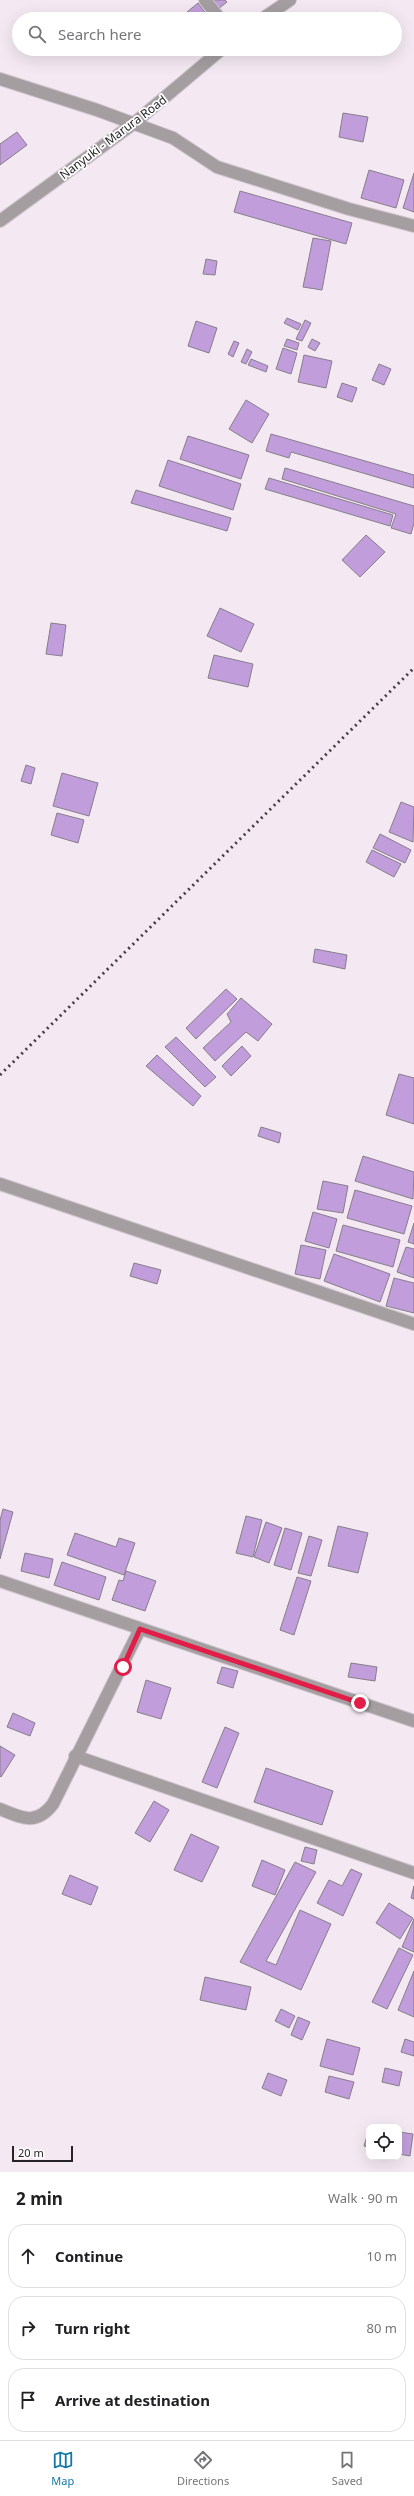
<!DOCTYPE html>
<html lang="en">
<head>
<meta charset="utf-8">
<style>
	:root { --surface:#fff; --page:#f2f2f2; --text:#202124; --muted:#757577; --line:#e0e0e0; --accent:#1478a4 }
	body { margin:0; font-family:"Noto Sans",sans-serif; background:var(--page); color:var(--text) }
	.controls { position:absolute; right:12px; bottom:12px; display:grid; overflow:hidden; border-radius:8px; box-shadow:0 4px 16px #0002 }
	.controls button { width:36px; height:36px; display:grid; place-items:center; padding:0; border:0; border-bottom:1px solid var(--line); background:var(--surface); color:var(--text); font:20px sans-serif }
	.scale { position:absolute; left:12px; bottom:10px; width:61px; box-sizing:border-box; padding-left:4px; border:2px solid #262225; border-top:0; font-size:11px; line-height:14px; white-space:nowrap; color:#262225; -webkit-text-stroke:3px #fff; paint-order:stroke }
	.stop { position:absolute; width:12px; height:12px; margin:-9px; border:3px solid #e11d48; border-radius:50%; background:#fff }
	.stop.end { background:#e11d48; border-color:#fff; box-shadow:0 1px 4px #0008 }
	.list { margin:0; padding:0; list-style:none }
	h2 { display:flex; justify-content:space-between; align-items:center; height:52px; margin:0; padding:0 16px; font-size:17px }
	h2 small { font-size:13px; font-weight:400; color:var(--muted) }
	.list li { display:grid; grid-template-columns:26px 1fr auto; gap:12px; align-items:center; box-sizing:border-box; height:64px; margin:0 8px 8px; padding:0 8px; border:1px solid var(--line); border-radius:16px }
	.list b { display:block; font-size:15px; white-space:nowrap }
	.list em { font-size:13px; font-style:normal; color:var(--muted) }
	.icon { flex:none; width:22px; height:22px; fill:none; stroke:currentColor; stroke-width:2; stroke-linecap:round; stroke-linejoin:round }
	.map { position:relative; flex:none; width:414px; height:2172px; overflow:hidden }
	.search { position:absolute; background:var(--surface); box-shadow:0 4px 16px #0002; left:12px; right:12px; top:12px; height:44px; display:flex; align-items:center; gap:10px; box-sizing:border-box; padding:0 14px; border-radius:22px; color:var(--muted); font-size:15px }
	.sheet { height:268px; background:var(--surface) }
	nav { display:flex; justify-content:space-around; align-items:center; box-sizing:border-box; height:56px; border-top:1px solid var(--line); background:var(--surface); font-size:11px; color:var(--muted) }
	nav a { display:grid; justify-items:center; gap:2px }
	nav .on { color:var(--accent) }
	.map>svg:first-child { display:block }
	.building { fill:#c29ddc; stroke:#857f89 }
	.lines { fill:none; stroke-linecap:round; stroke-linejoin:round }
	.minor-casing { stroke:#cfc5cd; stroke-width:14 }
	.minor { stroke:#a49ea1; stroke-width:12 }
	.rail { stroke:#433e42; stroke-width:3; stroke-dasharray:2 4; stroke-linecap:butt }
	.route { stroke:#e11d48; stroke-width:5 }
	.labels { text-anchor:middle; dominant-baseline:central; stroke-width:3.5; stroke-linejoin:round; paint-order:stroke }
	.street-label { font-size:12px; fill:#262225; stroke:#fff }
</style>
</head>
<body>
<div class="map">
<svg width="414" height="2172" viewBox="0 0 414 2172">
	<rect width="100%" height="100%" fill="#f4e9f2"/>
	<g class="building">
		<path d="M210,0H225L227,2L218,9Z"/>
		<path d="M198,3L209,18L207,19H193L187,12Z"/>
		<path d="M343,113L368,117L363,142L339,137Z"/>
		<path d="M17,132L27,145L0,165V144Z"/>
		<path d="M369,170L404,180L396,208L361,198Z"/>
		<path d="M414,173V212L403,208Z"/>
		<path d="M240,191L352,223L346,244L234,212Z"/>
		<path d="M313,238L331,241L322,290L303,287Z"/>
		<path d="M206,259L217,261L215,275L203,274Z"/>
		<path d="M287,318L301,324L298,330L284,323Z"/>
		<path d="M305,320L311,323L302,341L296,339Z"/>
		<path d="M196,321L217,328L209,353L188,346Z"/>
		<path d="M287,339L299,343L297,350L284,346Z"/>
		<path d="M312,339L320,343L315,351L308,347Z"/>
		<path d="M234,341L239,343L233,357L228,354Z"/>
		<path d="M283,348L297,353L291,374L276,369Z"/>
		<path d="M247,349L252,352L246,364L241,362Z"/>
		<path d="M304,355L332,361L326,388L298,382Z"/>
		<path d="M251,359L268,366L266,372L248,365Z"/>
		<path d="M379,364L391,369L384,385L372,380Z"/>
		<path d="M342,383L357,388L352,402L337,397Z"/>
		<path d="M246,400L269,414L252,443L229,429Z"/>
		<path d="M271,434L414,475V488L291,452L289,458L266,451Z"/>
		<path d="M188,436L249,455L241,479L180,459Z"/>
		<path d="M168,460L241,484L233,510L159,486Z"/>
		<path d="M285,468L414,506V523L411,534L391,528L396,514L282,479Z"/>
		<path d="M269,478L393,515L390,526L265,489Z"/>
		<path d="M136,490L231,518L227,531L131,503Z"/>
		<path d="M366,535L385,552L360,577L342,560Z"/>
		<path d="M220,608L254,624L241,652L207,636Z"/>
		<path d="M51,623L66,625L62,656L46,654Z"/>
		<path d="M214,655L253,664L248,687L208,678Z"/>
		<path d="M26,765L35,768L31,784L21,781Z"/>
		<path d="M62,773L98,783L89,816L53,806Z"/>
		<path d="M401,802L414,807L413,842L389,832Z"/>
		<path d="M57,813L84,820L78,843L51,835Z"/>
		<path d="M380,834L411,850L405,863L373,848Z"/>
		<path d="M372,850L401,864L394,877L366,862Z"/>
		<path d="M315,949L347,955L345,969L313,962Z"/>
		<path d="M226,989L237,999L196,1039L186,1028Z"/>
		<path d="M241,998L272,1024L258,1041L246,1032L215,1061L203,1048L231,1022L227,1014Z"/>
		<path d="M176,1037L216,1077L205,1087L165,1047Z"/>
		<path d="M242,1046L251,1056L231,1076L222,1066Z"/>
		<path d="M157,1055L201,1096L193,1106L146,1066Z"/>
		<path d="M399,1074L414,1078V1124L386,1115Z"/>
		<path d="M261,1127L281,1133L279,1143L258,1136Z"/>
		<path d="M363,1156L414,1172L413,1199L355,1181Z"/>
		<path d="M323,1181L348,1186L343,1213L317,1209Z"/>
		<path d="M355,1190L412,1206L404,1234L347,1218Z"/>
		<path d="M313,1212L337,1219L329,1248L305,1241Z"/>
		<path d="M414,1223V1244L408,1242Z"/>
		<path d="M343,1225L400,1240L393,1267L336,1251Z"/>
		<path d="M301,1245L326,1250L320,1279L295,1274Z"/>
		<path d="M406,1247L414,1249V1278L397,1272Z"/>
		<path d="M334,1254L390,1274L380,1302L324,1281Z"/>
		<path d="M134,1263L161,1270L157,1284L130,1276Z"/>
		<path d="M394,1278L414,1283V1313L386,1306Z"/>
		<path d="M3,1509L13,1512L0,1559V1520Z"/>
		<path d="M246,1516L262,1520L253,1557L236,1553Z"/>
		<path d="M266,1522L282,1528L269,1563L254,1557Z"/>
		<path d="M338,1526L368,1533L358,1573L328,1566Z"/>
		<path d="M285,1528L302,1533L291,1570L274,1565Z"/>
		<path d="M75,1533L116,1547L119,1538L135,1543L124,1575L67,1555Z"/>
		<path d="M309,1536L322,1540L311,1576L298,1573Z"/>
		<path d="M25,1553L53,1559L49,1578L21,1571Z"/>
		<path d="M62,1562L106,1577L99,1600L54,1585Z"/>
		<path d="M126,1571L156,1581L145,1611L112,1600L119,1580L123,1581Z"/>
		<path d="M297,1577L311,1581L294,1635L280,1630Z"/>
		<path d="M351,1663L377,1667L375,1681L348,1677Z"/>
		<path d="M222,1667L238,1671L233,1688L217,1683Z"/>
		<path d="M146,1680L171,1688L161,1719L137,1712Z"/>
		<path d="M13,1713L35,1723L30,1736L7,1727Z"/>
		<path d="M225,1727L239,1733L217,1788L202,1782Z"/>
		<path d="M0,1746L15,1755L1,1777L0,1776Z"/>
		<path d="M266,1768L333,1791L322,1825L254,1802Z"/>
		<path d="M154,1801L169,1810L150,1842L135,1833Z"/>
		<path d="M191,1834L219,1847L202,1882L174,1870Z"/>
		<path d="M305,1847L317,1850L314,1864L301,1861Z"/>
		<path d="M262,1860L285,1870L275,1895L252,1886Z"/>
		<path d="M295,1862L316,1872L266,1961L276,1965L300,1910L331,1924L301,1990L240,1962Z"/>
		<path d="M351,1869L362,1874L343,1916L317,1903L329,1880L342,1886Z"/>
		<path d="M70,1875L98,1887L91,1905L62,1894Z"/>
		<path d="M414,1886V1899L411,1898Z"/>
		<path d="M389,1903L413,1918L400,1939L376,1923Z"/>
		<path d="M414,1919V1952L402,1947Z"/>
		<path d="M399,1948L413,1955L387,2009L372,2002Z"/>
		<path d="M414,1971V2017L398,2010Z"/>
		<path d="M205,1977L251,1987L246,2010L200,2000Z"/>
		<path d="M281,2009L295,2016L289,2028L275,2021Z"/>
		<path d="M298,2017L310,2022L302,2040L291,2035Z"/>
		<path d="M327,2039L360,2048L353,2075L320,2066Z"/>
		<path d="M405,2039L414,2042V2056L401,2052Z"/>
		<path d="M385,2068L402,2072L399,2086L382,2082Z"/>
		<path d="M268,2073L287,2080L281,2096L262,2088Z"/>
		<path d="M329,2076L354,2082L349,2099L325,2092Z"/>
		<path d="M399,2132L413,2134L410,2156L399,2154Z"/>
		<path d="M368,2133L369,2134V2147L364,2146Z"/>
	</g>
	<g class="lines">
		<g class="minor-casing">
			<g id="minor">
				<path d="M205,0L220,19"/>
				<path d="M262,19L290,0"/>
				<path d="M0,79L97,110L173,138L217,167L349,209L414,226"/>
				<path d="M0,221L133,124L222,49"/>
				<path d="M0,1184L414,1324"/>
				<path d="M0,1581L414,1721"/>
				<path d="M75,1756L414,1873"/>
				<path d="M0,1809C22,1818 36,1826 53,1804L140,1629"/>
			</g>
		</g>
		<use href="#minor" class="minor"/>
		<path class="rail" d="M0,1075L414,668"/>
	</g>
	<g class="lines">
		<path class="route" d="M123,1667L140,1629L360,1703"/>
	</g>
	<g class="labels">
		<g class="street-label">
			<text transform="translate(113 137) rotate(-37)">Nanyuki - Marura Road</text>
		</g>
	</g>
</svg>
<div class="controls">
<button><svg class="icon" aria-label="locate" viewBox="0 0 24 24"><circle cx="12" cy="12" r="6"/><path d="M12 2v4M12 18v4M2 12h4M18 12h4"/></svg></button>
</div>
<div class="scale">20 m</div>
<div class="stop" style="left:123px;top:1667px"></div>
<div class="stop end" style="left:360px;top:1703px"></div>
<div class="search"><svg class="icon" aria-label="search" viewBox="0 0 24 24"><circle cx="10" cy="10" r="6"/><path d="M15 15l6 6"/></svg>Search here</div>
</div>
<section class="sheet">
<h2>2 min<small>Walk · 90 m</small></h2>
<ul class="list">
<li><svg class="icon" aria-label="ahead" viewBox="0 0 24 24"><path d="M12 20V5M6 11l6-6 6 6"/></svg><div><b>Continue</b></div><em>10 m</em></li>
<li><svg class="icon" aria-label="right" viewBox="0 0 24 24"><path d="M7 20v-9h11M14 6l5 5-5 5"/></svg><div><b>Turn right</b></div><em>80 m</em></li>
<li><svg class="icon" aria-label="arrive" viewBox="0 0 24 24"><path d="M6 21V4h12l-3 4 3 4H6"/></svg><div><b>Arrive at destination</b></div></li>
</ul>
</section>
<nav>
<a class="on"><svg class="icon" aria-label="map" viewBox="0 0 24 24"><path d="M3 6l6-2 6 2 6-2v14l-6 2-6-2-6 2zM9 4v14M15 6v14"/></svg>Map</a>
<a><svg class="icon" aria-label="directions" viewBox="0 0 24 24"><path d="M12 3l9 9-9 9-9-9zM9 14v-3h6M13 9l2 2-2 2"/></svg>Directions</a>
<a><svg class="icon" aria-label="saved" viewBox="0 0 24 24"><path d="M7 4h10v16l-5-4-5 4z"/></svg>Saved</a>
</nav>
</body>
</html>
